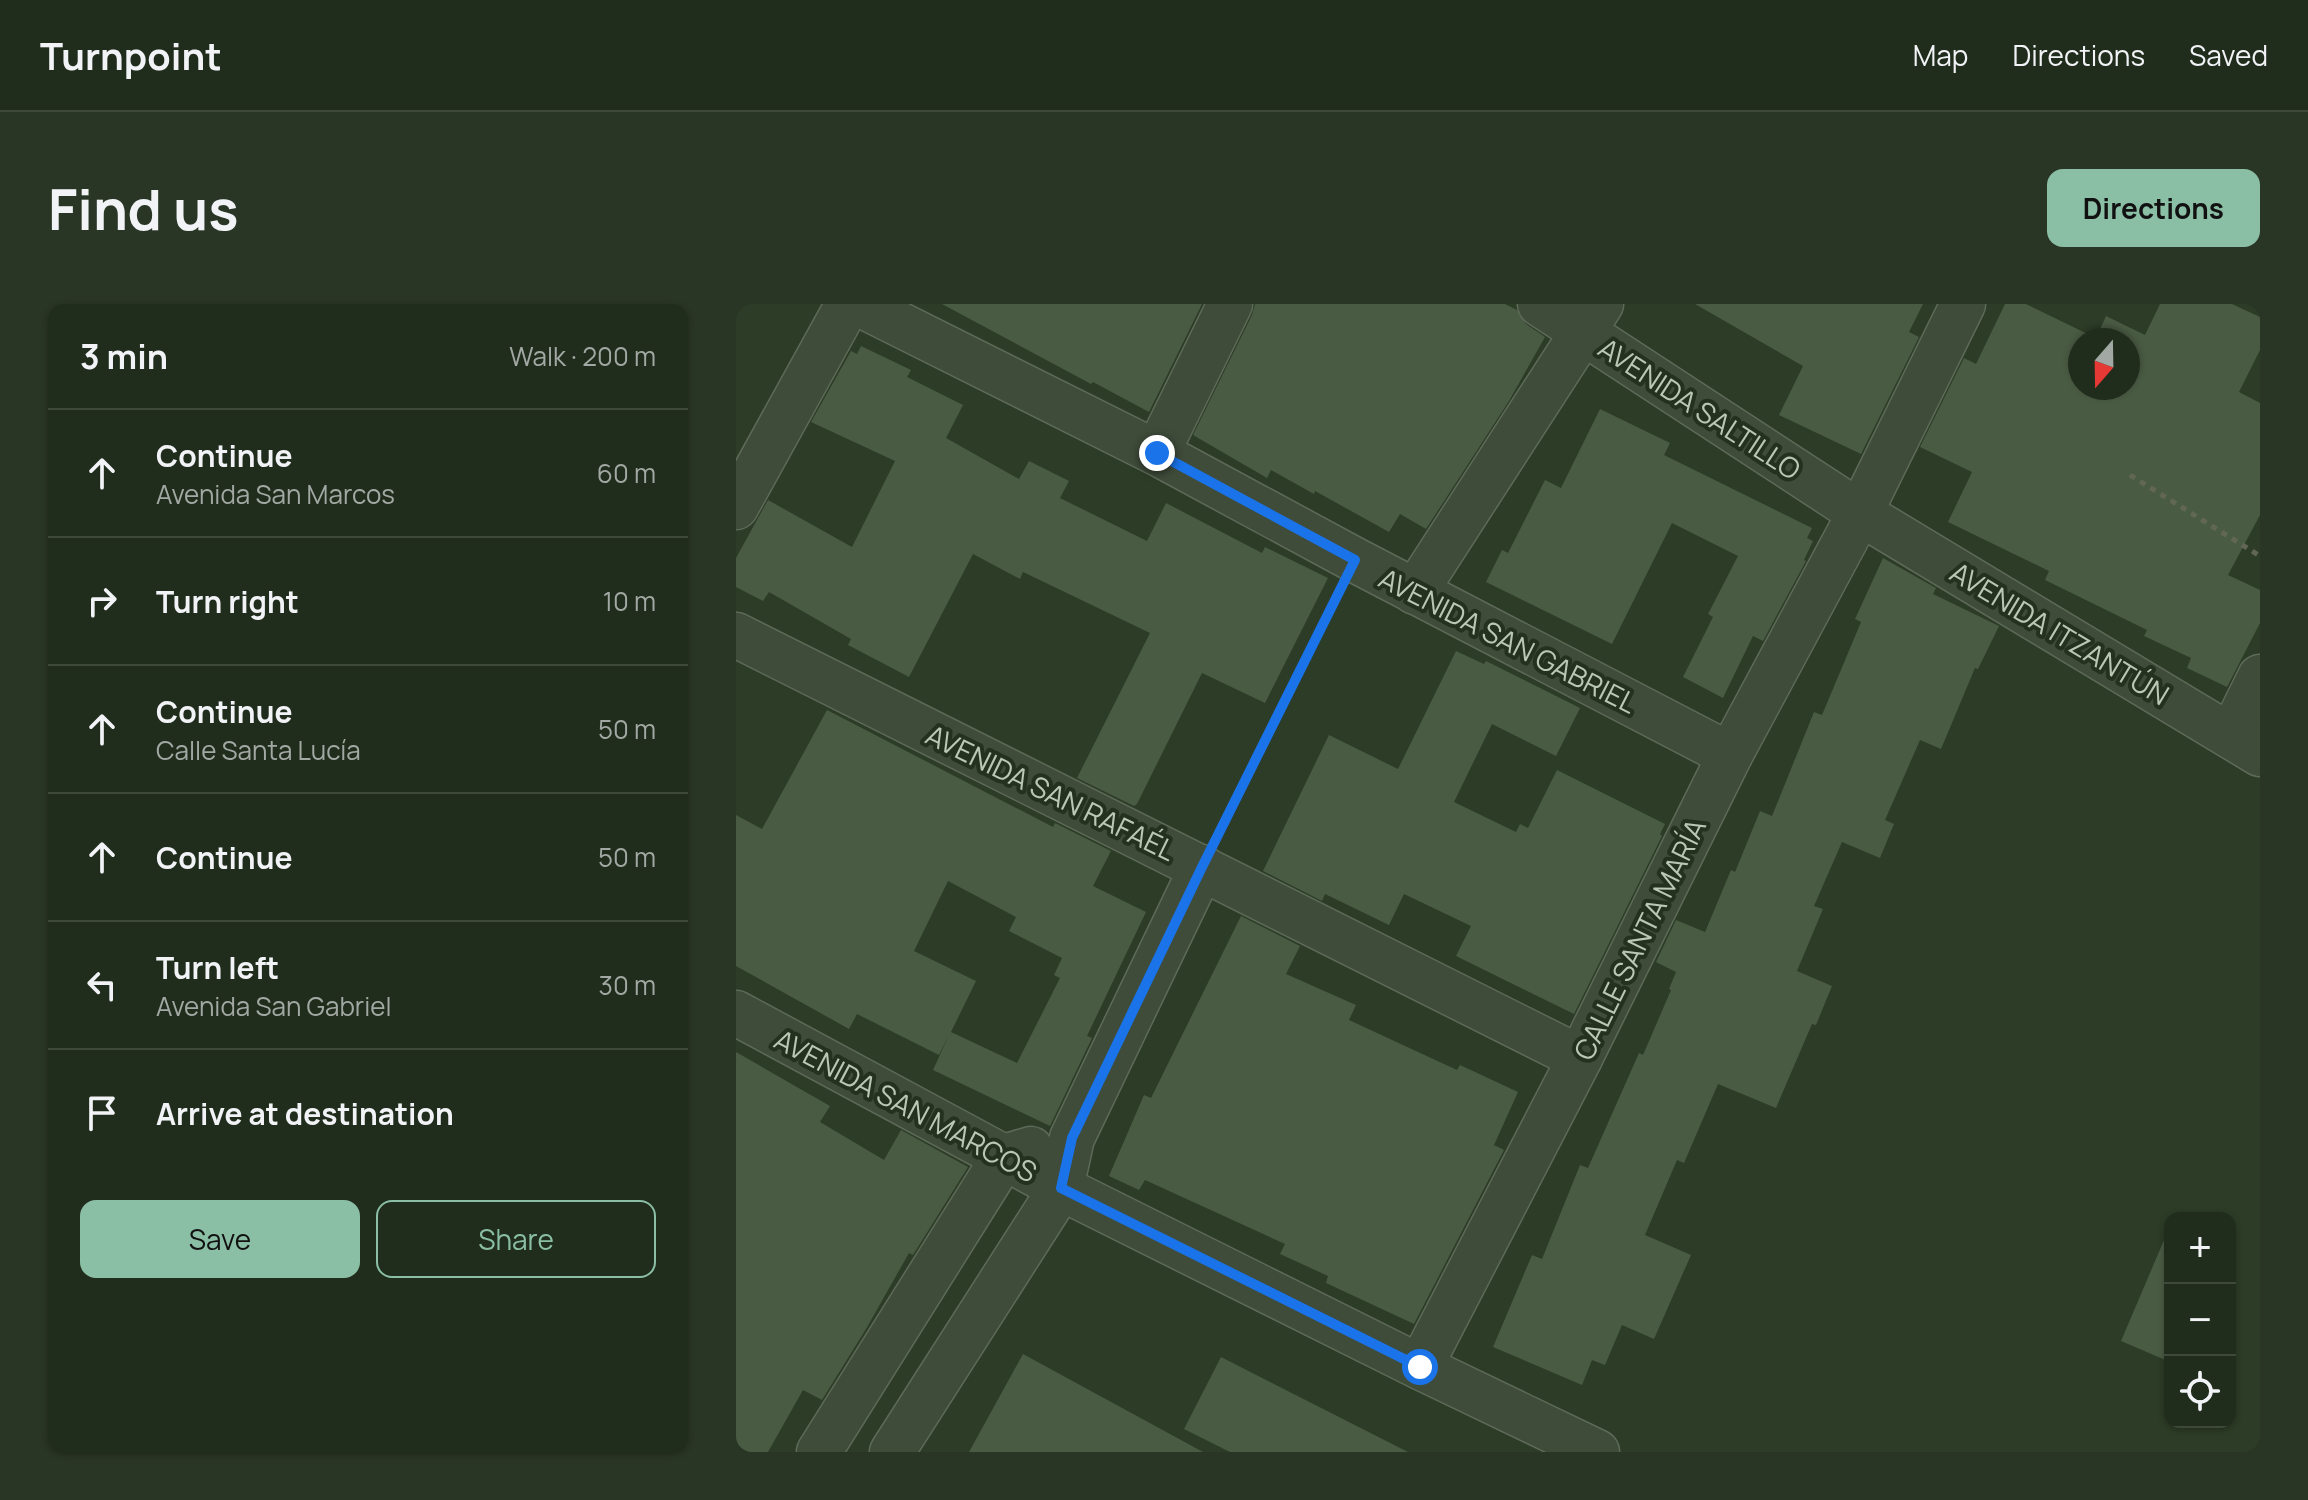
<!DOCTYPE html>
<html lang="en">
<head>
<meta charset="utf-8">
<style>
	:root { --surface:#212d1c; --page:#293525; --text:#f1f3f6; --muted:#a2a8a3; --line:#3e493b; --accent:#8abfa5 }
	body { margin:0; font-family:Manrope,sans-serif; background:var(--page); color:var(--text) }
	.controls { position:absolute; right:24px; bottom:24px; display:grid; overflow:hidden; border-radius:16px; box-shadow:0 2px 6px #0004 }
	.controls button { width:72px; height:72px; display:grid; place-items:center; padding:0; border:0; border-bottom:2px solid var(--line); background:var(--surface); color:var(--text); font:40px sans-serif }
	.compass { position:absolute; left:1332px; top:24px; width:72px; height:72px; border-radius:50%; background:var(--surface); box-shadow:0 2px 6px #0004; rotate:200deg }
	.stop { position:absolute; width:24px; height:24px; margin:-18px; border:6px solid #1a73e8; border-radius:50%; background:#fff }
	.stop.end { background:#1a73e8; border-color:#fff; box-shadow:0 2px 8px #0008 }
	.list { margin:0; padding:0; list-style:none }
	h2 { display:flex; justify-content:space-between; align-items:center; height:104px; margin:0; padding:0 32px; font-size:34px }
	h2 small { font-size:26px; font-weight:400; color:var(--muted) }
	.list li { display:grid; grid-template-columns:52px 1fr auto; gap:24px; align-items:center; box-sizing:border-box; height:128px; padding:0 32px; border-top:2px solid var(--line) }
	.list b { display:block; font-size:30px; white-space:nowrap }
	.list p { margin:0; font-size:26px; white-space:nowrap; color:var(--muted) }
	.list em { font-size:26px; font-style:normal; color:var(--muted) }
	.actions { display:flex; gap:16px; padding:24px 32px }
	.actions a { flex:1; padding:18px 0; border:2px solid var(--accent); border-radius:16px; text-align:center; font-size:28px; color:var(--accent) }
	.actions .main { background:var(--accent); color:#111 }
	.icon { flex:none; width:44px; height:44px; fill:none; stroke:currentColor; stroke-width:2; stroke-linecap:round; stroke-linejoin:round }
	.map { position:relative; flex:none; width:1524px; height:1148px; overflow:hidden; border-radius:16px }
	header { display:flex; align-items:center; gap:48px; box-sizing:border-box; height:112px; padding:0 40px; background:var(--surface); border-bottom:2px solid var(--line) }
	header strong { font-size:38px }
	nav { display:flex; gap:44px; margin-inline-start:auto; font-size:28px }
	.intro { display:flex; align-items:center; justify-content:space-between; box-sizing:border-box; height:192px; padding:0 48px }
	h1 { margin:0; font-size:56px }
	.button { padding:20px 36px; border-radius:16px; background:var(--accent); color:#111; font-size:28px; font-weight:700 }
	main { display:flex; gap:48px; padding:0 48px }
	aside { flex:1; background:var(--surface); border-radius:16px; box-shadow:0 2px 6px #0004 }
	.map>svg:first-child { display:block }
	.building { fill:#4a5b43; fill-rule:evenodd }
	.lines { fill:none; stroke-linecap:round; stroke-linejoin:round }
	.minor-casing { stroke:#5d6a58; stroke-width:47 }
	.tertiary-casing { stroke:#5d6a58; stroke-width:47 }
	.path { stroke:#616754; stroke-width:5; stroke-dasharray:6 6; stroke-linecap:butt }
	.minor { stroke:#3f4c3a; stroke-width:44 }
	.tertiary { stroke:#3f4c3a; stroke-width:44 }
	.route { stroke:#1a73e8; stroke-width:10 }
	.labels { text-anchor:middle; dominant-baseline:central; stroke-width:8; stroke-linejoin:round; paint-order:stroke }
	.street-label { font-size:28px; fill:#bac7b6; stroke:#24311f }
</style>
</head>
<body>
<header>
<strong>Turnpoint</strong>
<nav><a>Map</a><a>Directions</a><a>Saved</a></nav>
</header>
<div class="intro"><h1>Find us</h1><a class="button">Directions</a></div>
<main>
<aside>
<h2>3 min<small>Walk · 200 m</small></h2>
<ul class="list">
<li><svg class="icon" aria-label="ahead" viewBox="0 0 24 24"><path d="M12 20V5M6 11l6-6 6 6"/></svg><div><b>Continue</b><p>Avenida San Marcos</p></div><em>60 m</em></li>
<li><svg class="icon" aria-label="right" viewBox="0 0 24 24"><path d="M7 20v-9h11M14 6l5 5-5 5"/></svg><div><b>Turn right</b></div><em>10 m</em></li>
<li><svg class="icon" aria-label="ahead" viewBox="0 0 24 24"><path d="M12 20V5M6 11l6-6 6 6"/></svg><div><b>Continue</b><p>Calle Santa Lucía</p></div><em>50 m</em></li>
<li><svg class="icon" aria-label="ahead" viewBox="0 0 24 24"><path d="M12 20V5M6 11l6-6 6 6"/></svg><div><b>Continue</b></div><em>50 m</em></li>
<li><svg class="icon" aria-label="left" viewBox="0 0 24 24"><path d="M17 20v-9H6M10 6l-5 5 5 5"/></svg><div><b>Turn left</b><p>Avenida San Gabriel</p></div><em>30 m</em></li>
<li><svg class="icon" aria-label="arrive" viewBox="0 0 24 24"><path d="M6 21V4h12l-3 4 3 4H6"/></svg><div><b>Arrive at destination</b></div></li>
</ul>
<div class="actions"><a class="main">Save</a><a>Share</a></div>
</aside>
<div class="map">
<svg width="1524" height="1148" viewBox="0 0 1524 1148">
	<rect width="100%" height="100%" fill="#2c3c26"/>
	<g class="building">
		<path d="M206,0H466L413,108L357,78L355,80Z"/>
		<path d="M519,0H769L781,6L790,20L809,33L773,97L690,225L664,210L653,228L579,187L578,190L535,166L531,174L457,131L516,11Z"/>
		<path d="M959,0H1187L1173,28L1183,33L1125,150L1043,111L1067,62Z"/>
		<path d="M1269,0H1290L1360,34L1370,12L1409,31L1424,0H1496L1524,13V46L1503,88L1524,99V211L1492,271L1524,286V319L1491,383L1451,364L1455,354L1408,332L1411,326L1309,276L1313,267L1212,218L1236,168L1184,143L1228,54L1240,60ZM1344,36H1392V84H1344Z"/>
		<path d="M125,42L175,66L171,73L227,101L210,134L283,175L293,157L333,177L324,194L411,237L430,199L526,249L529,243L592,274L529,399L466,369L401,500L398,502L341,474L414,329L287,268L284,275L237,250L173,373L112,341L115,335L33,288L27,297L0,283V254L32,196L116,243L159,157L75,118L115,47L121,50Z"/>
		<path d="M864,105L934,139L928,151L1076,224L1071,234L1077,237L1068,256L1070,257L1027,337L1017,332L987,394L947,373L977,313L972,310L1002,252L936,219L876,340L750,278L766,246L772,249L809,176L825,184Z"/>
		<path d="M1147,254L1200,284L1197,290L1263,322L1242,365L1239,364L1205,445L1184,436L1149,516L1158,520L1144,554L1106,538L1078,602L1087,605L1061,667L1096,682L1080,721L1076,720L1040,804L982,780L948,859L941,856L909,931L955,951L918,1035L886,1021L869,1061L856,1056L846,1081L757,1043L796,951L806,955L844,861L852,864L903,749L907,751L935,686L933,685L940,668L920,658L940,616L969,628L995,566L999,568L1024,507L1036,512L1078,408L1086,411L1125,318L1119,315Z"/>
		<path d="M720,347L748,360L750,357L844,404L820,452L756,420L718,498L780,528L784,520L792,524L821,466L929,520L924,530L926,532L838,710L720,652L735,622L668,590L653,621L589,590L586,597L527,567L593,431L662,465Z"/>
		<path d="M91,406L317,523L319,519L375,547L357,582L410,608L351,732L356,734L314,822L197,766L213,731L203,751L121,710L113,725L0,662V511L26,525ZM212,577L280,613L273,627L326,654L318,671L324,674L281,759L215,728L240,677L178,647Z"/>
		<path d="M505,612L564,642L550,670L620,701L613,716L721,766L724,761L782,788L758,841L768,846L678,1020L590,979L592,972L544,950L549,940L409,876L403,886L373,872L408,791L415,794Z"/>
		<path d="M0,748L94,802L84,818L148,856L165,826L232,863L177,951L173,949L130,1025L86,1096L67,1086L32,1148H0Z"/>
		<path d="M1434,922V1058L1385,1037Z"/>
		<path d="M287,1050L467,1148H233Z"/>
		<path d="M485,1053L672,1148H494L448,1125Z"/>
	</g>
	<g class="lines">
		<g class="minor-casing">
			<g id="minor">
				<path d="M123,0L421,149L619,256L994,451"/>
				<path d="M421,149L494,0"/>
				<path d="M0,203L112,0"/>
				<path d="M679,288L865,0"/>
				<path d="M0,331L844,754"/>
				<path d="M1495,432L1524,373"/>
				<path d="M0,709L325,884L684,1063L861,1148"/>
				<path d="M684,1063L844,754L994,451L1124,209L1227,0"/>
				<path d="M83,1148L268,853L295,845"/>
				<path d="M156,1148L325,884L336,834L466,563"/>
			</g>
		</g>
		<g class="tertiary-casing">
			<path id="tertiary" d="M804,0L1124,209L1524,450"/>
		</g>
		<g class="path">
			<path d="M1394,171L1524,252"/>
			<path d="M486,524L599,297"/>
		</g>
		<use href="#minor" class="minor"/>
		<use href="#tertiary" class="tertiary"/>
	</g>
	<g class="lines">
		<path class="route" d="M421,149L619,256L466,563L336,834L325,884L684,1063"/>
	</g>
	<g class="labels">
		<g class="street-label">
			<text transform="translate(964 104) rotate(33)">AVENIDA SALTILLO</text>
			<text transform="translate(1324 329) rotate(31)">AVENIDA ITZANTÚN</text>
			<text transform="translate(772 336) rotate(27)">AVENIDA SAN GABRIEL</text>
			<text transform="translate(315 488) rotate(26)">AVENIDA SAN RAFAÉL</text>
			<text transform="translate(903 635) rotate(-64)">CALLE SANTA MARÍA</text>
			<text transform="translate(170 801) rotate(28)">AVENIDA SAN MARCOS</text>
		</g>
	</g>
</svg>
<div class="controls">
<button>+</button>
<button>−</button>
<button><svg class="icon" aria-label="locate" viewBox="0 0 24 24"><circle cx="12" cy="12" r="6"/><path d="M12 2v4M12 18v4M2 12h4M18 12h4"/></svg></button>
</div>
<svg class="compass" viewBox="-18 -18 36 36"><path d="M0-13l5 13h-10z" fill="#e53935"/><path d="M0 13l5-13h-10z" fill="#a2a8a3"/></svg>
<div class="stop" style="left:684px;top:1063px"></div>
<div class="stop end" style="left:421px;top:149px"></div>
</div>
</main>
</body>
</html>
